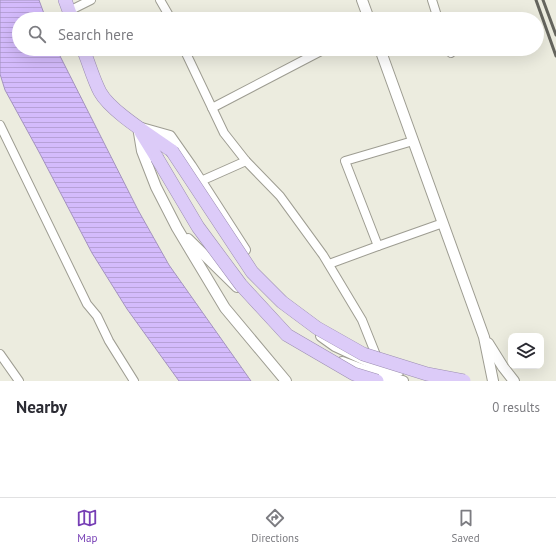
<!DOCTYPE html>
<html lang="en">
<head>
<meta charset="utf-8">
<style>
	:root { --surface:#fff; --page:#f2f2f3; --text:#2b2b33; --muted:#7c7c81; --line:#e1e1e2; --accent:#763eb5 }
	body { margin:0; font-family:"PT Sans",sans-serif; background:var(--page); color:var(--text) }
	.controls { position:absolute; right:12px; bottom:12px; display:grid; overflow:hidden; border-radius:8px; box-shadow:0 4px 16px #0002 }
	.controls button { width:36px; height:36px; display:grid; place-items:center; padding:0; border:0; border-bottom:1px solid var(--line); background:var(--surface); color:var(--text); font:20px sans-serif }
	.list { margin:0; padding:0; list-style:none }
	h2 { display:flex; justify-content:space-between; align-items:center; height:52px; margin:0; padding:0 16px; font-size:17px }
	h2 small { font-size:13px; font-weight:400; color:var(--muted) }
	.icon { flex:none; width:22px; height:22px; fill:none; stroke:currentColor; stroke-width:2; stroke-linecap:round; stroke-linejoin:round }
	.map { position:relative; flex:none; width:556px; height:381px; overflow:hidden }
	.search { position:absolute; background:var(--surface); box-shadow:0 4px 16px #0002; left:12px; right:12px; top:12px; height:44px; display:flex; align-items:center; gap:10px; box-sizing:border-box; padding:0 14px; border-radius:22px; color:var(--muted); font-size:15px }
	.sheet { height:116px; background:var(--surface) }
	nav { display:flex; justify-content:space-around; align-items:center; box-sizing:border-box; height:56px; border-top:1px solid var(--line); background:var(--surface); font-size:11px; color:var(--muted) }
	nav a { display:grid; justify-items:center; gap:2px }
	nav .on { color:var(--accent) }
	.map>svg:first-child { display:block }
	.water { fill:url(#water-rules); stroke:#a493bf }
	.lines { fill:none; stroke-linecap:round; stroke-linejoin:round }
	.minor-casing { stroke:#9e9d92; stroke-width:10 }
	.tertiary-casing { stroke:#9e9d92; stroke-width:12 }
	.trunk-casing { stroke:#9c8eb1; stroke-width:14 }
	.minor { stroke:#fff; stroke-width:8 }
	.tertiary { stroke:#fff; stroke-width:10 }
	.trunk { stroke:#dccbf8; stroke-width:13 }
	.rail { stroke:#65655e; stroke-width:3 }
	.trunk-bridge-casing { stroke:#9c8eb1; stroke-width:14; stroke-linecap:butt }
	.trunk-bridge { stroke:#dccbf8; stroke-width:13 }
</style>
</head>
<body>
<div class="map">
<svg width="556" height="381" viewBox="0 0 556 381">
	<defs>
		<pattern id="water-rules" width="6" height="5" patternUnits="userSpaceOnUse"><rect width="6" height="5" fill="#d4bbfc"/><path d="M0 2.5h6" fill="none" stroke="#b7a1d8"/></pattern>
	</defs>
	<rect width="100%" height="100%" fill="#ececdf"/>
	<path class="water" d="M0,0H39L46,19H19V49H57L60,56L138,210L169,265L251,381H179L127,309L92,253L39,152L5,90L0,74Z"/>
	<g class="lines">
		<g class="minor-casing">
			<g id="minor">
				<path d="M160,0L171,19"/>
				<path d="M432,0L438,19"/>
				<path d="M69,11L91,0"/>
				<path d="M184,49L224,133L246,161L280,196L323,255L362,320L378,360"/>
				<path d="M449,49L451,53"/>
				<path d="M212,108L325,49"/>
				<path d="M0,125L87,304L97,316L109,341L134,381"/>
				<path d="M413,141L345,161L378,246L443,223"/>
				<path d="M201,181L246,161"/>
				<path d="M329,264L378,246"/>
				<path d="M0,354L19,381"/>
			</g>
		</g>
		<g class="tertiary-casing">
			<g id="tertiary">
				<path d="M362,0L369,19"/>
				<path d="M380,49L484,337L493,381"/>
				<path d="M188,239L237,287"/>
				<path d="M245,250L191,166L170,136L138,127L142,151L156,187L177,228L225,308L286,381"/>
				<path d="M321,336L335,346L380,367L399,371"/>
				<path d="M488,343L503,367L514,381"/>
				<path d="M342,362L377,375L403,381"/>
			</g>
		</g>
		<g class="trunk-casing">
			<g id="trunk">
				<path d="M65,0L72,19"/>
				<path d="M83,49C89,63 93,79 100,92C111,112 153,137 172,151"/>
				<path d="M141,132L157,158"/>
			</g>
		</g>
		<use href="#minor" class="minor"/>
		<use href="#tertiary" class="tertiary"/>
		<use href="#trunk" class="trunk"/>
		<g class="rail">
			<path d="M536,0L556,56"/>
			<path d="M543,0L556,35"/>
		</g>
		<g class="trunk-bridge-casing">
			<g id="trunk-bridge">
				<path d="M172,151L252,272L282,302L317,328L363,354L427,374L464,381"/>
				<path d="M157,158L198,227L241,285L287,335L354,374L377,381"/>
			</g>
		</g>
		<use href="#trunk-bridge" class="trunk-bridge"/>
	</g>
</svg>
<div class="controls">
<button><svg class="icon" aria-label="layers" viewBox="0 0 24 24"><path d="M12 4l9 5-9 5-9-5zM3 14l9 5 9-5"/></svg></button>
</div>
<div class="search"><svg class="icon" aria-label="search" viewBox="0 0 24 24"><circle cx="10" cy="10" r="6"/><path d="M15 15l6 6"/></svg>Search here</div>
</div>
<section class="sheet">
<h2>Nearby<small>0 results</small></h2>
<ul class="list">
</ul>
</section>
<nav>
<a class="on"><svg class="icon" aria-label="map" viewBox="0 0 24 24"><path d="M3 6l6-2 6 2 6-2v14l-6 2-6-2-6 2zM9 4v14M15 6v14"/></svg>Map</a>
<a><svg class="icon" aria-label="directions" viewBox="0 0 24 24"><path d="M12 3l9 9-9 9-9-9zM9 14v-3h6M13 9l2 2-2 2"/></svg>Directions</a>
<a><svg class="icon" aria-label="saved" viewBox="0 0 24 24"><path d="M7 4h10v16l-5-4-5 4z"/></svg>Saved</a>
</nav>
</body>
</html>
